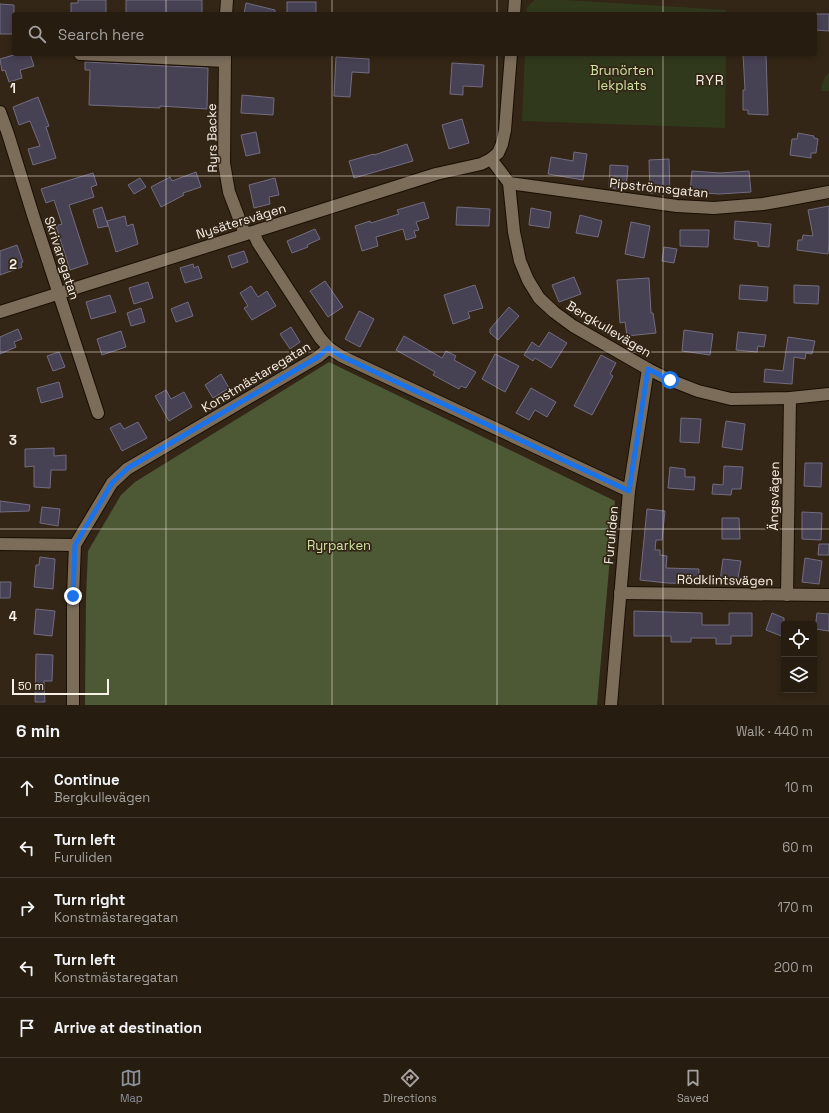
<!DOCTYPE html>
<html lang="en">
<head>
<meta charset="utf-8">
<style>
	:root { --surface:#261c10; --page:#2e2519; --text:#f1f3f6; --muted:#a4a19f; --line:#423a30; --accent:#8c9099 }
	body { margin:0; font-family:"Space Grotesk",sans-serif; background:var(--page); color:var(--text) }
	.controls { position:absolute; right:12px; bottom:12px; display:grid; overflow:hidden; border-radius:4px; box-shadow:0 2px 6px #0003 }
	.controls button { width:36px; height:36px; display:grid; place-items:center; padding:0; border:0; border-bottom:1px solid var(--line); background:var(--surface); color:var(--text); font:20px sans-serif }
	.scale { position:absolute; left:12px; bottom:10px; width:97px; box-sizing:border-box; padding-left:4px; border:2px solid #f9f0e6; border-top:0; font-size:11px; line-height:14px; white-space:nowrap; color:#f9f0e6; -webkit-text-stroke:3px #332616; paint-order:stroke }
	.stop { position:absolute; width:12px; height:12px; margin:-9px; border:3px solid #1a73e8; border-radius:50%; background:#fff }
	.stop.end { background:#1a73e8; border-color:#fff; box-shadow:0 1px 4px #0008 }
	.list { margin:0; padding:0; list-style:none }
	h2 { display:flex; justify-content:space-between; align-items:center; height:52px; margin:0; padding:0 16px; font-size:17px }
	h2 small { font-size:13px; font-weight:400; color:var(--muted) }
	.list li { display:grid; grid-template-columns:26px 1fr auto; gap:12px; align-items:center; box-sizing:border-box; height:60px; padding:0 16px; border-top:1px solid var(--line) }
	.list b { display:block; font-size:15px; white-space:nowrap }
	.list p { margin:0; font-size:13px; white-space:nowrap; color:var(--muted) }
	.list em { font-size:13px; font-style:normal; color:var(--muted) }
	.icon { flex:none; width:22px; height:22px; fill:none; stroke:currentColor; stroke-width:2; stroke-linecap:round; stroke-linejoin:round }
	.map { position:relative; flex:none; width:829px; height:705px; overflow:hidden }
	.search { position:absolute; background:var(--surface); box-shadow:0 2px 6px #0003; left:12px; right:12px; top:12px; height:44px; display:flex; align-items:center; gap:10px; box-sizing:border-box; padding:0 14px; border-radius:4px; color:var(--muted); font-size:15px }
	.sheet { height:352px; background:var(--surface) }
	nav { display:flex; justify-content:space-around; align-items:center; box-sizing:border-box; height:56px; border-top:1px solid var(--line); background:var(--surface); font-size:11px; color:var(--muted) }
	nav a { display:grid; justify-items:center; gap:2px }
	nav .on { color:var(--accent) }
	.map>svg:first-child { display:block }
	.green { fill:#31391d }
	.forest { fill:#4d5834 }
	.building { fill:#474154; stroke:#726c81 }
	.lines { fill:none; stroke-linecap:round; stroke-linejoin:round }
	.minor-casing { stroke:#1a0e02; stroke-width:14 }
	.minor { stroke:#7c6d5b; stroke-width:12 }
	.route { stroke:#1a73e8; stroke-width:5 }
	.grid { fill:none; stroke:#f9f0e6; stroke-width:1; stroke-opacity:0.55 }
	.labels { text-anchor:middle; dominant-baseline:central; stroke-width:3.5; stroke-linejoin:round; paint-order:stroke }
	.park-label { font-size:13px; fill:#cee3a2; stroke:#332616 }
	.street-label { font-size:13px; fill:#f9f0e6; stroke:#332616 }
	.neighbourhood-label { font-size:14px; letter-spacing:1px; fill:#f9f0e6; stroke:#332616 }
	.grid-label { font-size:13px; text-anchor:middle; font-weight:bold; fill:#f9f0e6; stroke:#332616; stroke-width:3.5; stroke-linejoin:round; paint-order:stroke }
</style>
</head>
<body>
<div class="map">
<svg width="829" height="705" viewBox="0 0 829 705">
	<rect width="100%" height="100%" fill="#332616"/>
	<g class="green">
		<path d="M535,0H565L726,10V14H526C526,7 530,4 535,0Z"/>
		<path d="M525,54H726L725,128L522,121Z"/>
		<path d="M829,73V91H821C822,84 823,78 829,73Z"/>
	</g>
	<path class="forest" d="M329,362L615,501L597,705H85L86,597L88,551L121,495L135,482Z"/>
	<g class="building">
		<path d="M78,0H106V14H71V3H78Z"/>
		<rect x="126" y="0" width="76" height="14"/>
		<rect x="287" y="2" width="29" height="12"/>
		<path d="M246,3L275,10V14H244Z"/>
		<path d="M0,4L14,5V34H0Z"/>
		<path d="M815,14H829V31L815,30Z"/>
		<path d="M17,54H30L34,66L20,70L22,78L9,82L5,70L2,71L0,59Z"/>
		<path d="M743,54H766L768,115L748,114V110H743V90H745Z"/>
		<path d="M336,57L369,59V73L352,72L350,97L334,96Z"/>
		<path d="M85,62L208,68L207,109L160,106V108L89,105L90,70H85Z"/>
		<path d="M452,63L484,65L482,87L463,86V95L450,94Z"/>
		<path d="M242,95L274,98L273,115L241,113Z"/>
		<path d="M38,97L49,126L46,127L56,158L33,165L28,149L40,146L30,121L19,125L13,107Z"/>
		<path d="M462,119L469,143L449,149L442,125Z"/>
		<path d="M256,132L260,153L246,156L241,135Z"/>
		<path d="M798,133L814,136V138L818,139L816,153H811V158L790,155L792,139H797Z"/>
		<path d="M407,144L413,161L354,178L349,161L374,154V155Z"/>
		<path d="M574,152L587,154L583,180L548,174L551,157L573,161Z"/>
		<path d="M669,159L670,192L650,193L649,160Z"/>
		<path d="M610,165L628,166L626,190L609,188Z"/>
		<path d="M692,171L720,173L749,171L751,192L719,194L690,192Z"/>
		<path d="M196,172L201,187L183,193L184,195L161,207L151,187L170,177L172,181Z"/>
		<path d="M93,173L97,185L91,187L94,197L69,205L88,264L70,270L56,226L62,224L54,200L46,203L41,189Z"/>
		<path d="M140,178L146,187L134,194L128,185Z"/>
		<path d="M275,178L279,195L269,197L270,204L254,208L249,185Z"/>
		<path d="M424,202L429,218L416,222L419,230L414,231L416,237L406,240L403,229L376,237L378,246L362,251L355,226L370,221L371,223L399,214L397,210Z"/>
		<path d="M829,206V242L828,254L797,250L798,240H802L803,235L813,236L808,210Z"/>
		<path d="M102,207L108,226L98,228L93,210Z"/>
		<path d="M457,207L490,209L489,226L456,225Z"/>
		<path d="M531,208L551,212L549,228L529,225Z"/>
		<path d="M580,215L602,221L598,237L576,233Z"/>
		<path d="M125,216L127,226L133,224L138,244L116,252L107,221Z"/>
		<path d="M735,221L771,224L769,247L758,246V242L734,239Z"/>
		<path d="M631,222L650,226L644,258L625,254Z"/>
		<path d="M315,229L320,239L307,245L308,247L292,253L287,241Z"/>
		<path d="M680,230H709L708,247L680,246Z"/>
		<path d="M17,245L23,262L21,263L22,267L0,275V251Z"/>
		<path d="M664,247L677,249L674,263L662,261Z"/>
		<path d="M244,251L248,262L232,268L228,256Z"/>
		<path d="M193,264L194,268L198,266L202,278L185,283L180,268Z"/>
		<path d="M574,277L581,294L559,302L552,285Z"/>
		<path d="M649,278L651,313H653L656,333L627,336L625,322L620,323L617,280Z"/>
		<path d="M325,281L343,307L328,317L310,291Z"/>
		<path d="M148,282L153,298L134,304L129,288Z"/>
		<path d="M475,285L483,308L468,312L470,318L453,324L444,295Z"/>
		<path d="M740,285L768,287L767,301L739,299Z"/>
		<path d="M794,285L819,286L818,304L794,303Z"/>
		<path d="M251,286L258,297L267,291L276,306L252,320L244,308L248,306L240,293Z"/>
		<path d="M110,295L116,312L91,319L86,302Z"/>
		<path d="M188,302L193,316L176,322L171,309Z"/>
		<path d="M509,307L519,316L498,340L490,333V329Z"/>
		<path d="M141,308L145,322L131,326L127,313Z"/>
		<path d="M359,311L374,319L360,347L345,339Z"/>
		<path d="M291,327L300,342L290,349L280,334Z"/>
		<path d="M18,329L22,339L14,342L16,347L0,354V337Z"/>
		<path d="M684,330L713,334L710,355L682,351Z"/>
		<path d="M121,331L126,347L102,355L97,339Z"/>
		<path d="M549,332L567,343L551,368L535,358L533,361L524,355L532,342L539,347Z"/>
		<path d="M738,332L766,335L764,347L758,346L757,352L736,350Z"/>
		<path d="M404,336L442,358L446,351L456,356L454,360L476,372L466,388L461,386L459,389L433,375L435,372L396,350Z"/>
		<path d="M788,337L815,341L812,354L806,353L805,359L794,357L792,384L764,382L765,369L783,371Z"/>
		<path d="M59,352L65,367L53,371L47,356Z"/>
		<path d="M495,354L519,366L505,392L482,379Z"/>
		<path d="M601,355L616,363L610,374L613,376L592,415L574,406Z"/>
		<path d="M221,374L229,388L213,398L205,385Z"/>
		<path d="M59,382L63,397L41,403L37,388Z"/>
		<path d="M531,388L556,402L547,417L535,410L529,420L516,413Z"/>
		<path d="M166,390L171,399L184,392L192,407L169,421L155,396Z"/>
		<path d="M681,418L701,419L699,443L680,442Z"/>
		<path d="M726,421L745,424L742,450L722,447Z"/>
		<path d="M138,422L147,438L122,451L110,428L120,423L124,429Z"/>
		<path d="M54,448V456L66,455V470H51L50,488L34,487V466L25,467V449Z"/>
		<path d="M805,463H822L821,487L804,486Z"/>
		<path d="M724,466L743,467L741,489H732L731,495L712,494L713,484L723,485Z"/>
		<path d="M670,467L685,469V477H695L694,490L668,488Z"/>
		<path d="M0,501L30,505L29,511L0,512Z"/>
		<path d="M42,507L60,509L58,526L40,523Z"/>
		<path d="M647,509L665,511L662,540H656L655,550H660V555L667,556L666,568L699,569L698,584L667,583L640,580Z"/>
		<path d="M802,512L822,513L821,540L802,539Z"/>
		<path d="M722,518H739L740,539H722Z"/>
		<path d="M819,544H829V555H818Z"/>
		<path d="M40,557L55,559L53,589L34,587L36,565H39Z"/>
		<path d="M805,558L822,561L819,584L802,582Z"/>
		<path d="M723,559L741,561L737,584L720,581Z"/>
		<path d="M0,582H11L10,598H0Z"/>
		<path d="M36,609L55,611L52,636L34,634Z"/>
		<path d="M634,611L702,613V625H729V613H752V636H731V644H716V638H691V642H671V636H634Z"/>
		<path d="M772,613L784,618V637L766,630Z"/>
		<path d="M817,613L829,614V631L815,629Z"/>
		<path d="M36,654L53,655L52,681H44L45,702H35Z"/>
	</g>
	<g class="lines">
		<g class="minor-casing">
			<g id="minor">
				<path d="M226,14L227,0"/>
				<path d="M514,14L515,0"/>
				<path d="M80,54L225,61"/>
				<path d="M225,54L224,163L229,192L245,234"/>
				<path d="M0,112L8,134L33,215L98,413"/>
				<path d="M491,159L509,183L514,232L520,261L528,280L539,298L554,312L573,326L648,369L670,380L698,391L731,399L790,398L829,394"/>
				<path d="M509,183L677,206L714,208L763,204L786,200L829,192"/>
				<path d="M253,232L258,243L320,338L329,348L341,356L629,491"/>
				<path d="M0,312L436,174L481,164L491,159L498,153L502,144L505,130L511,54"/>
				<path d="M0,544L75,545"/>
				<path d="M620,593L829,595"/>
				<path d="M787,595L790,398"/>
				<path d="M73,705V596L75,545L112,483L127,469L318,357L329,348"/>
				<path d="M611,705L629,491L648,369"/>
			</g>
		</g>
		<use href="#minor" class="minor"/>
	</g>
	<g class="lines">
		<path class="route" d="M73,596L75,545L112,483L128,468L318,357L328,348L341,356L629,491L648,369L670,380"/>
	</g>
	<path class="grid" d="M166,0V14M332,0V14M497,0V14M663,0V14M166,54V705M332,54V705M497,54V705M663,54V705M0,176H829M0,352H829M0,529H829"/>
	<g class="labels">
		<g class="park-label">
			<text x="622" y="70">Brunörten<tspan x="622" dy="15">lekplats</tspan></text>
			<text x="339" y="545">Ryrparken</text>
		</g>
		<g class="street-label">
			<text transform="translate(212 138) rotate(-91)">Ryrs Backe</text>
			<text transform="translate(659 188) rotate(6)">Pipströmsgatan</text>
			<text transform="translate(241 221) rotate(-17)">Nysätersvägen</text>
			<text transform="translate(62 258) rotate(72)">Skrivaregatan</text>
			<text transform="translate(609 329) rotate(31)">Bergkullevägen</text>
			<text transform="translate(256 377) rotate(-31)">Konstmästaregatan</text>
			<text transform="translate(774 496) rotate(-89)">Ängsvägen</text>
			<text transform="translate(611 535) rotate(-85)">Furuliden</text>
			<text transform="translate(725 580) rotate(1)">Rödklintsvägen</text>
		</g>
		<g class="neighbourhood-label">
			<text x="710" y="80">RYR</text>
		</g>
	</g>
	<g class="grid-label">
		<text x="13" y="93">1</text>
		<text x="13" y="269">2</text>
		<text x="13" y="445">3</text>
		<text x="13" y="621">4</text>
	</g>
</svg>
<div class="controls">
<button><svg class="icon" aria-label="locate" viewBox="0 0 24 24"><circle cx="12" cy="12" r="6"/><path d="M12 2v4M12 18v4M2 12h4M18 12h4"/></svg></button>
<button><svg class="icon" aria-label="layers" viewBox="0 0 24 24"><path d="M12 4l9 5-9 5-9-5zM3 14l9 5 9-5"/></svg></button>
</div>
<div class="scale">50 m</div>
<div class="stop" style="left:670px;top:380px"></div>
<div class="stop end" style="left:73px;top:596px"></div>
<div class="search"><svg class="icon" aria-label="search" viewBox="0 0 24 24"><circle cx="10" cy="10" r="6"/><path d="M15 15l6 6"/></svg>Search here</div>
</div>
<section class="sheet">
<h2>6 min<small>Walk · 440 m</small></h2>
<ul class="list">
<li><svg class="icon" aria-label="ahead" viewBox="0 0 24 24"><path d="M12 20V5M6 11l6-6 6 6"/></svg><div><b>Continue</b><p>Bergkullevägen</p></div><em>10 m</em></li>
<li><svg class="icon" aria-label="left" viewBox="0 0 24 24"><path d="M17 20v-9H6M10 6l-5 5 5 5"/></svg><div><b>Turn left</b><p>Furuliden</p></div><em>60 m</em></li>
<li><svg class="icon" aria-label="right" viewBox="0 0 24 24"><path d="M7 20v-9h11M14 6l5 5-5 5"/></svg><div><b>Turn right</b><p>Konstmästaregatan</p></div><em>170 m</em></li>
<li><svg class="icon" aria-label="left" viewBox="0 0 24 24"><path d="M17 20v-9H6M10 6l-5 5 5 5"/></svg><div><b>Turn left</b><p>Konstmästaregatan</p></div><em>200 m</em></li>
<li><svg class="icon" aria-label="arrive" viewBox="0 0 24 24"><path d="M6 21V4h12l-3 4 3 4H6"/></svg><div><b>Arrive at destination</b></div></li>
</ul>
</section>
<nav>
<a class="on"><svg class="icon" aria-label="map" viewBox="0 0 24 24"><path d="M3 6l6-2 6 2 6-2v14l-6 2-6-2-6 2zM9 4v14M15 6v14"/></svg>Map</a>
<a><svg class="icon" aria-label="directions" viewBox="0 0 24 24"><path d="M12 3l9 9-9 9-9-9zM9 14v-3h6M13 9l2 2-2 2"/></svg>Directions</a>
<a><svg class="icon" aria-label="saved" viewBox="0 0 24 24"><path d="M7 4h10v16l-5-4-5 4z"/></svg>Saved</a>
</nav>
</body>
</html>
